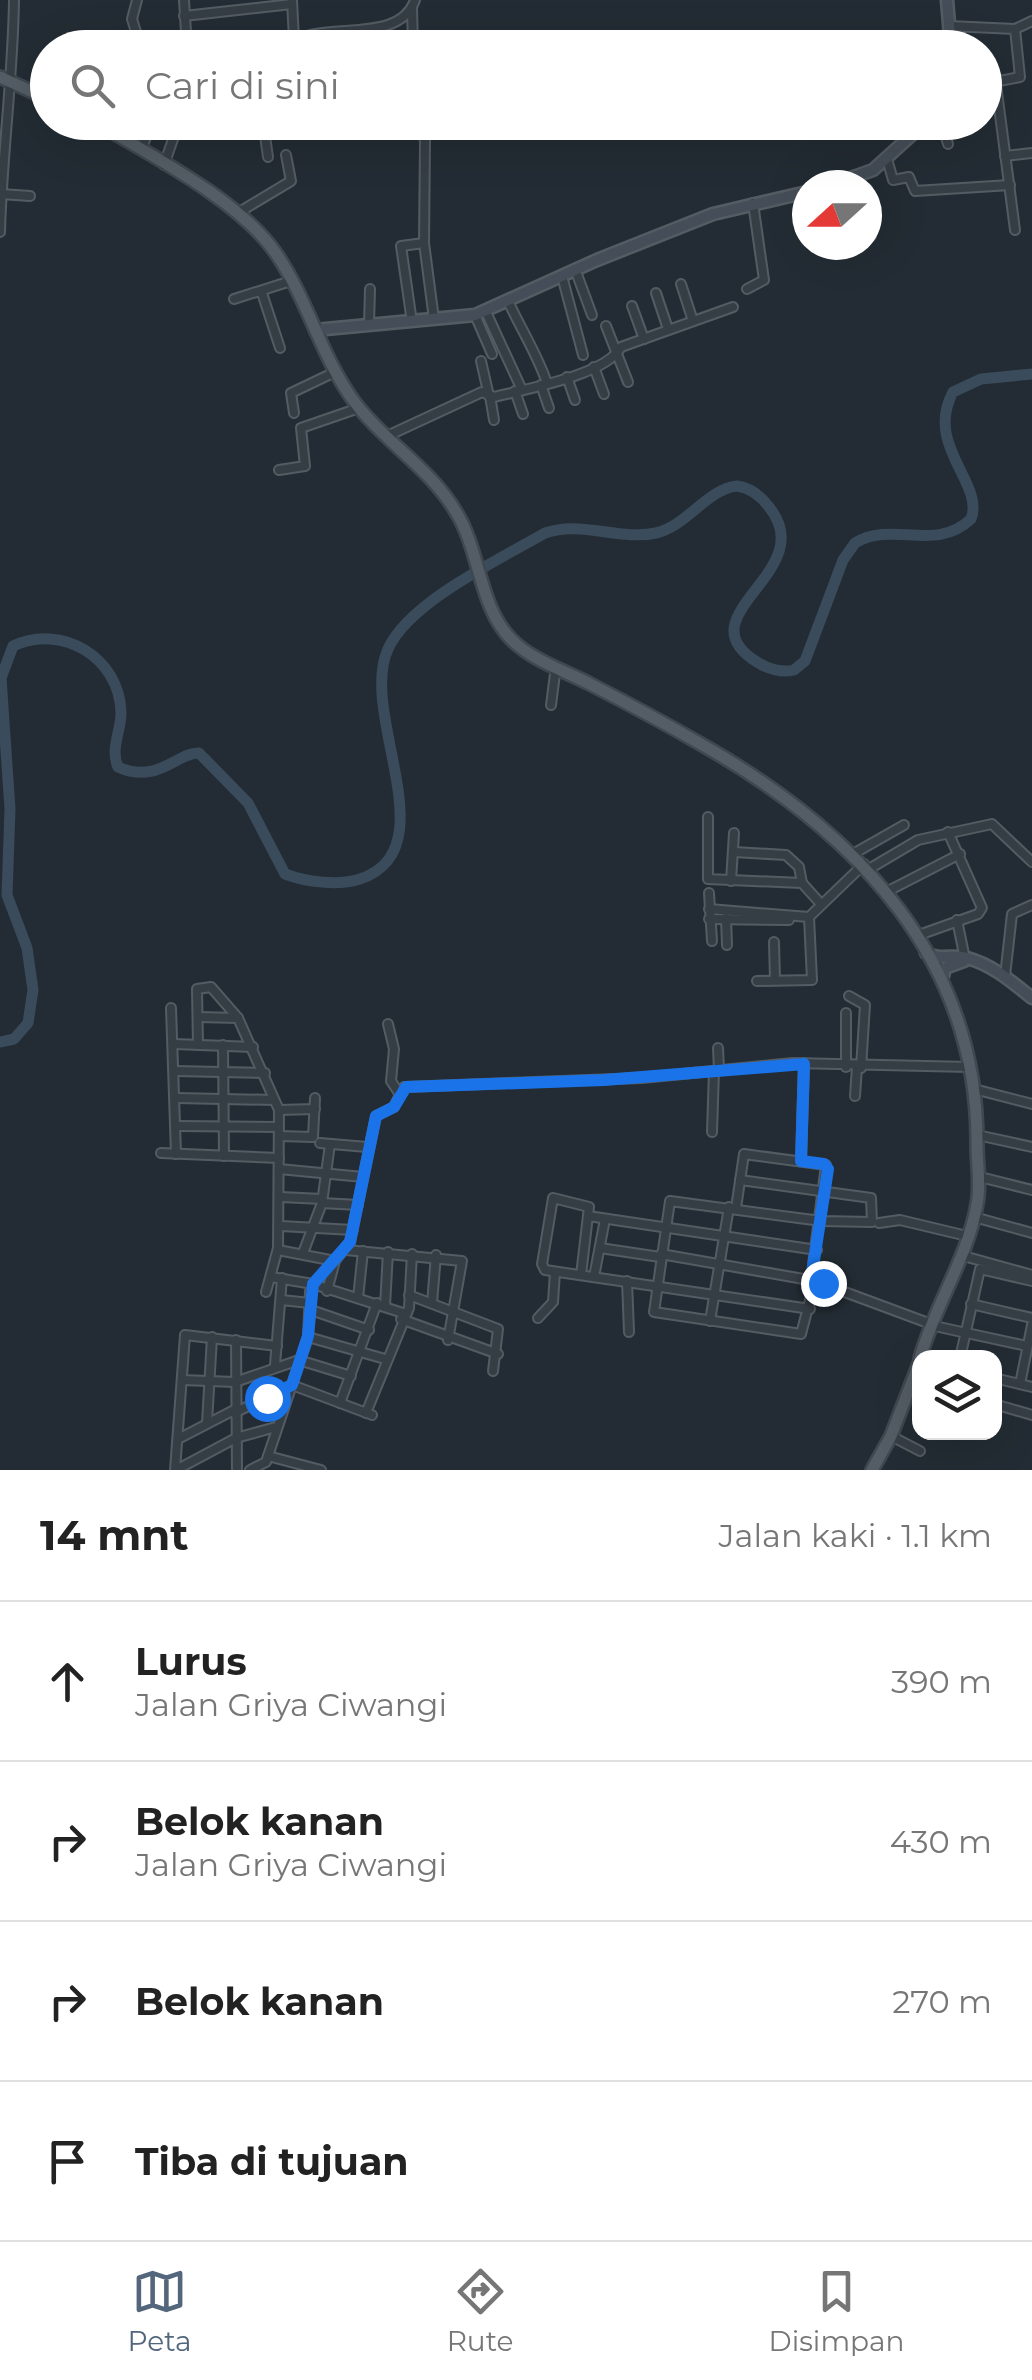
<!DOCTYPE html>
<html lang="id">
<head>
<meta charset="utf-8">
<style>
	:root { --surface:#fff; --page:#f6f6f6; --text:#222; --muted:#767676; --line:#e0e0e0; --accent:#53667c }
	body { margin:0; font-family:Montserrat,sans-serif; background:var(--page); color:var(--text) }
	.controls { position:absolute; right:30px; bottom:30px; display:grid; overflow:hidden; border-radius:20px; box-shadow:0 10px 40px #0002 }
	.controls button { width:90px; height:90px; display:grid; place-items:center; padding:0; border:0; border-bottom:2px solid var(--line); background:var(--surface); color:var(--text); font:50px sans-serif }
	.compass { position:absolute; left:792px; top:170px; width:90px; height:90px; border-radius:50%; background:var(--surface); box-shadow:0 10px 40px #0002; rotate:249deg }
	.stop { position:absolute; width:30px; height:30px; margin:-22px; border:8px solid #1a73e8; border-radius:50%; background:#fff }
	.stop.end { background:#1a73e8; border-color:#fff; box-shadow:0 2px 10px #0008 }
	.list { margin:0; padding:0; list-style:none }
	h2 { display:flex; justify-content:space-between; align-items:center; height:130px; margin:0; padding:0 40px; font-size:42px }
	h2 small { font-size:32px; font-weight:400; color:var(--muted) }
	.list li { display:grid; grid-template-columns:65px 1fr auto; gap:30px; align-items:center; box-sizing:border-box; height:160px; padding:0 40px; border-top:2px solid var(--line) }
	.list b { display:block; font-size:38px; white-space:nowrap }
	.list p { margin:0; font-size:32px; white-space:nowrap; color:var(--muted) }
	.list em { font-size:32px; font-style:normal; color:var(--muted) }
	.icon { flex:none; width:55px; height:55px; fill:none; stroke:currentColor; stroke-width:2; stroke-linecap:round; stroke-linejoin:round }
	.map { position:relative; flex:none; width:1032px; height:1470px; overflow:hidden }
	.search { position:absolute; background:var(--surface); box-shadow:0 10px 40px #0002; left:30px; right:30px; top:30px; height:110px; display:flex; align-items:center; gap:25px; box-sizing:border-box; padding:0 35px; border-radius:55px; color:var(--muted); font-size:38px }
	.sheet { height:770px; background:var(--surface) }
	nav { display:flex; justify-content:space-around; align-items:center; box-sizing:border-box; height:140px; border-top:2px solid var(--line); background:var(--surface); font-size:28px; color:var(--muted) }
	nav a { display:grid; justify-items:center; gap:5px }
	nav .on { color:var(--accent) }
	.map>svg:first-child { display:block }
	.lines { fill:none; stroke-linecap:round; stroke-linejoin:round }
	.river { stroke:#3a4b5b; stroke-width:11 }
	.street-casing { stroke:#545c63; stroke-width:12 }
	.secondary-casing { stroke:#545c63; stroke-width:15 }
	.primary-casing { stroke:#3f474f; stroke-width:16 }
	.street { stroke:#363e45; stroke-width:8 }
	.secondary { stroke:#454e58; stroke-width:10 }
	.primary { stroke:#545d65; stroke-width:11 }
	.route { stroke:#1a73e8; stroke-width:12 }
</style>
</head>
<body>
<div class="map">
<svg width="1032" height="1470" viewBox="0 0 1032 1470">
	<rect width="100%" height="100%" fill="#232c34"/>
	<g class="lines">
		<path class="river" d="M0,1042L14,1039L28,1023L33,990L27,948L7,895L10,809L1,678L13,646C61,623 120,657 121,713C121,731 110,749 118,767C158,785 177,752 199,753L248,803L285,874C306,882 338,886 360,879C449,849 358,715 388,649C409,602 500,559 545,533C581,520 619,541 656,533C687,526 707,489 737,486C751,488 761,496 769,507C822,572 681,615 757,662C768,669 781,673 794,670L805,661L843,560L855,543C893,520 935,553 971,519C985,483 924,446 953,392L981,379L1032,374"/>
		<g class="street-casing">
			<g id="street">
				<path d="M137,0L132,19L141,48"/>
				<path d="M184,0L187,48"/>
				<path d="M412,7L413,48"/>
				<path d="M184,16L292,4"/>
				<path d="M949,26L1015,29L1020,77L984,84"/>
				<path d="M1015,29L1032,21"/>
				<path d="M116,48L119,42L138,37"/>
				<path d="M210,48L294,40L292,0"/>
				<path d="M288,48C312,16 398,49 415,0"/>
				<path d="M996,84L1015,230"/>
				<path d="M263,122L268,157"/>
				<path d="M419,122L425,141L424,243L434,319"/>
				<path d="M941,122L948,144"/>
				<path d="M141,150L152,122"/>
				<path d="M1005,156L1032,153"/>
				<path d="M887,159L893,180L909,177L915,191L1010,185"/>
				<path d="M164,165L179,122"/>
				<path d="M867,189L871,236"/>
				<path d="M1,194L30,196"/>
				<path d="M236,214L291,181L286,155"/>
				<path d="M0,232C2,154 13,78 14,0"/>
				<path d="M575,269L592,315"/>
				<path d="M562,276L583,355"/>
				<path d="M681,284L693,321"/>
				<path d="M747,289L764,280L753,203"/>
				<path d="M262,293L280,348"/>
				<path d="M656,293L668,329"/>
				<path d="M234,299L291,281"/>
				<path d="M509,303C522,331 537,354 547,383"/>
				<path d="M632,306L644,339"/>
				<path d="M486,312L522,390"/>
				<path d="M475,315L492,354"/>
				<path d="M412,322L401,246L424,243"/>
				<path d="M369,325L370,289"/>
				<path d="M606,326L628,382"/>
				<path d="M481,361L489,396"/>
				<path d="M594,367L604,394"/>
				<path d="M567,377L575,400"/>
				<path d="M541,385L549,408"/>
				<path d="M515,391L523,414"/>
				<path d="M490,396L494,420"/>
				<path d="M294,413L291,393L335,372"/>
				<path d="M385,437L482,392L494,397C526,389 606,375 621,347L733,307"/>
				<path d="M279,470L305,466L301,428L359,408"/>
				<path d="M551,705L556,666"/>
				<path d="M708,817V879L802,883L821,904"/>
				<path d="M734,852L786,855L799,867L802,883"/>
				<path d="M853,854L904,825"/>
				<path d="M869,869L918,840L992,824L1032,862"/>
				<path d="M731,881L734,833"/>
				<path d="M888,891L960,854"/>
				<path d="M709,893L712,941"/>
				<path d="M709,909L809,917"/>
				<path d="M726,918L727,945"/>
				<path d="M709,919L789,920"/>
				<path d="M957,920L965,959"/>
				<path d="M916,936L978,914L982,908L948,832"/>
				<path d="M774,942L775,980"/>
				<path d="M1005,976L1012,914L1032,905"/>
				<path d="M757,981L812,980L809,917L864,864"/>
				<path d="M849,996L865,1005L861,1068"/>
				<path d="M171,1008L176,1154"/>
				<path d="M846,1013V1067"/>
				<path d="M198,1017L238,1018"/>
				<path d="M388,1024L394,1049L391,1081L399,1093"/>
				<path d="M174,1044L253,1047"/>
				<path d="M198,1045L197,989L211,987L238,1018L279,1110L278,1250L335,1261L327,1291"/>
				<path d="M223,1045L224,1156"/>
				<path d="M718,1048L719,1070"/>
				<path d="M175,1071L265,1073"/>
				<path d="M974,1089L1032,1104"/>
				<path d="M855,1096L857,1067"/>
				<path d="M177,1098L274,1100"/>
				<path d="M279,1110L315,1109"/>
				<path d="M177,1126L278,1127"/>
				<path d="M712,1132L714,1071"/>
				<path d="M977,1135L1032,1147"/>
				<path d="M279,1136L313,1137L315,1098"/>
				<path d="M320,1143L367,1147"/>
				<path d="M161,1153L279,1158"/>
				<path d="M801,1161L804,1063"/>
				<path d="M279,1169L363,1177"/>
				<path d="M980,1177L1032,1190"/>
				<path d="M740,1180L871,1198L872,1222L821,1221L670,1201L654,1312L801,1334L815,1281"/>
				<path d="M281,1197L322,1199"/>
				<path d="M322,1203L358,1205"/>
				<path d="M736,1208L744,1154L826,1165L811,1280"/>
				<path d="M588,1216L817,1250"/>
				<path d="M974,1217L1032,1233"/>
				<path d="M879,1223L900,1220L967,1236"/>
				<path d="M281,1226L353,1230"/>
				<path d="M600,1248L660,1257"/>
				<path d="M346,1250L462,1261L448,1340"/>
				<path d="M303,1253L322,1203L330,1144"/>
				<path d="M661,1254L815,1281L939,1327L1027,1346"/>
				<path d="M960,1255L1032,1275"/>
				<path d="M581,1275L589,1207L553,1198L542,1264L545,1270L810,1309"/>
				<path d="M271,1277L313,1284L406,1314"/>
				<path d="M594,1277L605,1219"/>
				<path d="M627,1281L629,1332"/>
				<path d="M266,1292L278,1248"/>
				<path d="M409,1295L498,1329L493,1371"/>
				<path d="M358,1298L363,1251"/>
				<path d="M281,1300L310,1303"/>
				<path d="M432,1303L436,1255"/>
				<path d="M971,1304L1032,1318"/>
				<path d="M385,1306L388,1252"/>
				<path d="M311,1310L369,1330"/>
				<path d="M538,1318L553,1302L555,1272"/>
				<path d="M401,1319L498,1354"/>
				<path d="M710,1321L729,1207"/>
				<path d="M308,1337L385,1359"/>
				<path d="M236,1340L237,1470"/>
				<path d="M960,1358L980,1269L1032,1281"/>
				<path d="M302,1361L351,1376"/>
				<path d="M275,1365L282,1278"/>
				<path d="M994,1378L1032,1387"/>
				<path d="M182,1380L235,1382L302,1359"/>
				<path d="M1020,1384L1032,1325"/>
				<path d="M340,1403L377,1303"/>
				<path d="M994,1404L1032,1415"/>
				<path d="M234,1413L292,1385L372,1415"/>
				<path d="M366,1413L409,1308L412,1254"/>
				<path d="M207,1423L212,1337"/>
				<path d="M891,1436L920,1451"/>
				<path d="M180,1438L234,1410"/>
				<path d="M268,1456L321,1470"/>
				<path d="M175,1470L185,1335L277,1346"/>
				<path d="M176,1470L236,1438L276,1427"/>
				<path d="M250,1470L266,1462L308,1337L310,1291L350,1242L376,1116L394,1107L404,1087L642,1078L793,1063L970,1067"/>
			</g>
		</g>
		<g class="secondary-casing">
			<g id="secondary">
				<path d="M947,0L951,48"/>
				<path d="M831,185L873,170L926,122"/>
				<path d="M315,330L475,315L597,260L713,214L807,192"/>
				<path d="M926,953C940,961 952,954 967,958C993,965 1012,982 1032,998"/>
				<path d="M942,980L945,968L964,961"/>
			</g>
		</g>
		<g class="primary-casing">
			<g id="primary">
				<path d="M0,77L48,99"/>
				<path d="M95,122C150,155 239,200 275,252C308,299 321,358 356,404C386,443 431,469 456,512C480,550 479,607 511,639C531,660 565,671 590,684C629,704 668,725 706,747C858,834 979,961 977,1146C977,1166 981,1184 977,1204C968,1257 935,1305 920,1358"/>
				<path d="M872,1470L891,1436L920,1361"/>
			</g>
		</g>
		<use href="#street" class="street"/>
		<use href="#secondary" class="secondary"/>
		<use href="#primary" class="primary"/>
	</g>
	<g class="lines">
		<path class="route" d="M267,1398L292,1385L308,1336L313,1284L350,1242L376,1116L394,1107L406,1087L604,1080L804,1064L801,1161L824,1164L828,1169L811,1280L823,1283"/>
	</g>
</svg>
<div class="controls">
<button><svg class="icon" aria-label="layers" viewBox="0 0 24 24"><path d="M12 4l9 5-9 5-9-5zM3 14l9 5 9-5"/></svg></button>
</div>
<svg class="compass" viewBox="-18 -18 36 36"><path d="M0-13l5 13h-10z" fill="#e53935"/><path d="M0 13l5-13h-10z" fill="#767676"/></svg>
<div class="stop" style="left:267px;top:1398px"></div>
<div class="stop end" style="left:823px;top:1283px"></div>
<div class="search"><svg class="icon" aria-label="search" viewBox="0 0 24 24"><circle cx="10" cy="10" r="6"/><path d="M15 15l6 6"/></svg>Cari di sini</div>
</div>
<section class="sheet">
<h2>14 mnt<small>Jalan kaki · 1.1 km</small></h2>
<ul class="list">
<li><svg class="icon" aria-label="ahead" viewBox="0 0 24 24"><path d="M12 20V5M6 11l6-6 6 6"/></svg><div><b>Lurus</b><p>Jalan Griya Ciwangi</p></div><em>390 m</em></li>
<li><svg class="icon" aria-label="right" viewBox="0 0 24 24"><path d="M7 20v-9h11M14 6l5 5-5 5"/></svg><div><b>Belok kanan</b><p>Jalan Griya Ciwangi</p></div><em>430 m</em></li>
<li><svg class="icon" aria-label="right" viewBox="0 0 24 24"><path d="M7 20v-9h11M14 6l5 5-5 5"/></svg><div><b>Belok kanan</b></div><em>270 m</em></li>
<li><svg class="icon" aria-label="arrive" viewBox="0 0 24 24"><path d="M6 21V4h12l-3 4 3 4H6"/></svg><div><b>Tiba di tujuan</b></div></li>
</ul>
</section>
<nav>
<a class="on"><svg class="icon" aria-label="map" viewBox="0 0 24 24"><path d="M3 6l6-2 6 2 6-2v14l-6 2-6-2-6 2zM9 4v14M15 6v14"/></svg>Peta</a>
<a><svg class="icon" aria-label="directions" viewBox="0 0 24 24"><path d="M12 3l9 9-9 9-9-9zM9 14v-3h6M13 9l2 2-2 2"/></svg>Rute</a>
<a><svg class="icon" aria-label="saved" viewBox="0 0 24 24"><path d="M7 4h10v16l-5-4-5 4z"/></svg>Disimpan</a>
</nav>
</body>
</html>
